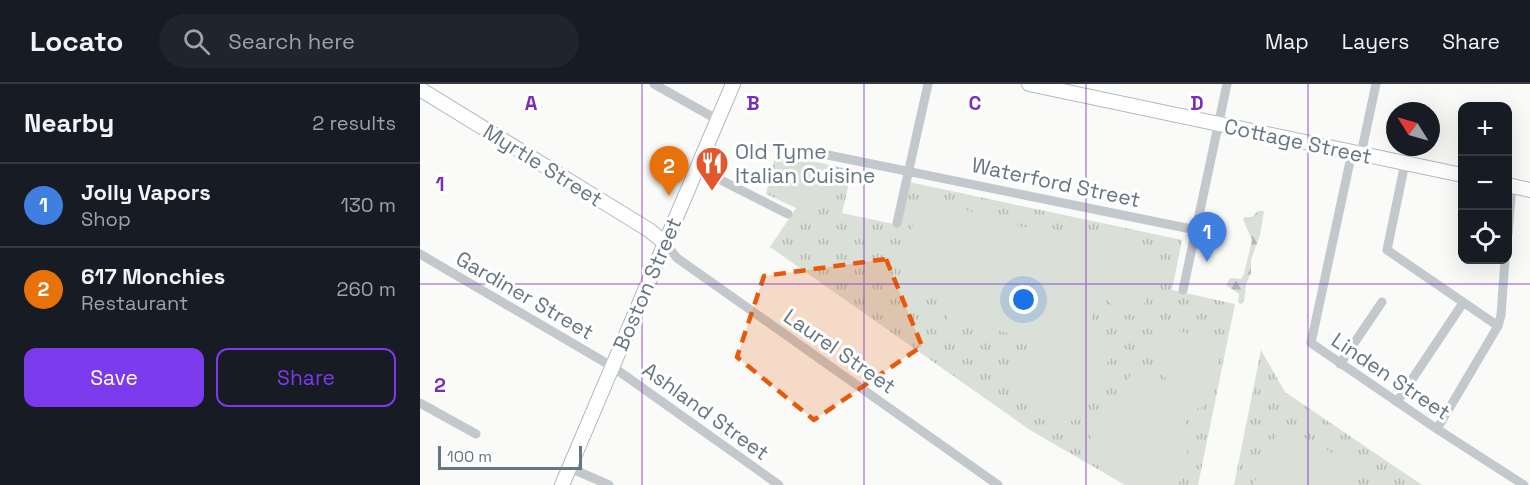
<!DOCTYPE html>
<html lang="en">
<head>
<meta charset="utf-8">
<style>
	:root { --surface:#171b24; --page:#20242c; --text:#f1f3f6; --muted:#9ea1a6; --line:#363941; --accent:#7c3aed }
	body { margin:0; font-family:"Space Grotesk",sans-serif; background:var(--page); color:var(--text) }
	.controls { position:absolute; right:18px; top:18px; display:grid; overflow:hidden; border-radius:12px; box-shadow:0 6px 24px #0002 }
	.controls button { width:54px; height:54px; display:grid; place-items:center; padding:0; border:0; border-bottom:2px solid var(--line); background:var(--surface); color:var(--text); font:30px sans-serif }
	.compass { position:absolute; left:966px; top:18px; width:54px; height:54px; border-radius:50%; background:var(--surface); box-shadow:0 6px 24px #0002; rotate:307deg }
	.scale { position:absolute; left:18px; bottom:15px; width:144px; box-sizing:border-box; padding-left:6px; border:3px solid #657683; border-top:0; font-size:16px; line-height:21px; white-space:nowrap; color:#657683; -webkit-text-stroke:4px #fff; paint-order:stroke }
	.you { position:absolute; left:604px; top:216px; width:21px; height:21px; margin:-15px; border:4px solid #fff; border-radius:50%; background:#1a73e8; box-shadow:0 0 0 9px #1a73e833 }
	.badge { display:grid; place-items:center; width:39px; height:39px; border-radius:50%; background:var(--accent); color:#fff; font-size:20px; font-weight:700 }
	.pin { position:absolute; translate:-50% -50px; filter:drop-shadow(0 2px 3px #0008) }
	.pin::after { content:''; position:absolute; top:32px; width:21px; height:18px; background:inherit; clip-path:polygon(0 0,100% 0,50% 100%) }
	.list { margin:0; padding:0; list-style:none }
	h2 { display:flex; justify-content:space-between; align-items:center; height:78px; margin:0; padding:0 24px; font-size:26px }
	h2 small { font-size:20px; font-weight:400; color:var(--muted) }
	.list li { display:grid; grid-template-columns:39px 1fr auto; gap:18px; align-items:center; box-sizing:border-box; height:84px; padding:0 24px; border-top:2px solid var(--line) }
	.list b { display:block; font-size:22px; white-space:nowrap }
	.list p { margin:0; font-size:20px; white-space:nowrap; color:var(--muted) }
	.list em { font-size:20px; font-style:normal; color:var(--muted) }
	.actions { display:flex; gap:12px; padding:18px 24px }
	.actions a { flex:1; padding:14px 0; border:2px solid var(--accent); border-radius:12px; text-align:center; font-size:21px; color:var(--accent) }
	.actions .main { background:var(--accent); color:#fff }
	.icon { flex:none; width:33px; height:33px; fill:none; stroke:currentColor; stroke-width:2; stroke-linecap:round; stroke-linejoin:round }
	.map { position:relative; flex:none; width:1110px; height:401px; overflow:hidden }
	header { display:flex; align-items:center; gap:36px; box-sizing:border-box; height:84px; padding:0 30px; background:var(--surface); border-bottom:2px solid var(--line) }
	header strong { font-size:28px }
	nav { display:flex; gap:33px; margin-inline-start:auto; font-size:21px }
	.search { width:420px; height:54px; background:var(--page); display:flex; align-items:center; gap:15px; box-sizing:border-box; padding:0 21px; border-radius:33px; color:var(--muted); font-size:22px }
	main { display:flex }
	aside { flex:1; background:var(--surface) }
	.map>svg:first-child { display:block }
	.forest { fill:url(#forest-firs) }
	.park { fill:url(#park-tufts) }
	.garden { fill:#dadfd7 }
	.lines { fill:none; stroke-linecap:round; stroke-linejoin:round }
	.secondary-casing { stroke:#b3babf; stroke-width:16 }
	.street { stroke:#c3c8cc; stroke-width:9 }
	.secondary { stroke:#fff; stroke-width:14 }
	.marked { fill:#e8590c; fill-opacity:0.2; stroke:#e8590c; stroke-width:4.5; stroke-dasharray:12 8; stroke-linejoin:round }
	.grid { fill:none; stroke:#7b2cbf; stroke-width:1.5; stroke-opacity:0.55 }
	.labels { text-anchor:middle; dominant-baseline:central; stroke-width:6; stroke-linejoin:round; paint-order:stroke }
	.street-label { font-size:21px; fill:#657683; stroke:#fff }
	.poi-label { font-size:21px; fill:#657683; stroke:#fff; text-anchor:start }
	.grid-label { font-size:20px; text-anchor:middle; font-weight:bold; fill:#7b2cbf; stroke:#fff; stroke-width:6; stroke-linejoin:round; paint-order:stroke }
</style>
</head>
<body>
<header>
<strong>Locato</strong>
<div class="search"><svg class="icon" aria-label="search" viewBox="0 0 24 24"><circle cx="10" cy="10" r="6"/><path d="M15 15l6 6"/></svg>Search here</div>
<nav><a>Map</a><a>Layers</a><a>Share</a></nav>
</header>
<main>
<aside>
<h2>Nearby<small>2 results</small></h2>
<ul class="list">
<li><span class="badge" style="background:#3f7fe0">1</span><div><b>Jolly Vapors</b><p>Shop</p></div><em>130 m</em></li>
<li><span class="badge" style="background:#e8710a">2</span><div><b>617 Monchies</b><p>Restaurant</p></div><em>260 m</em></li>
</ul>
<div class="actions"><a class="main">Save</a><a>Share</a></div>
</aside>
<div class="map">
<svg width="1110" height="401" viewBox="0 0 1110 401">
	<defs>
		<pattern id="forest-firs" width="22" height="20" patternUnits="userSpaceOnUse" patternTransform="scale(1.5)"><rect width="22" height="20" fill="#dadfd7"/><path d="M5 1l3.5 6h-7zM16 11l3.5 6h-7z" fill="#b4b9b4"/></pattern>
		<pattern id="park-tufts" width="24" height="20" patternUnits="userSpaceOnUse" patternTransform="scale(1.5)"><rect width="24" height="20" fill="#dadfd7"/><path d="M3 7l-1-3M5 7V3M7 7l1-3M15 17l-1-3M17 17v-4M19 17l1-3" fill="none" stroke="#b4b9b4"/></pattern>
	</defs>
	<rect width="100%" height="100%" fill="#fafaf8"/>
	<path class="forest" d="M838,127H844L840,151L831,176V189L826,200L824,218L821,220L818,218L819,210L806,201L810,194L821,195L824,190L832,156L823,135L825,133H832Z"/>
	<g class="park">
		<path d="M356,69L432,86L422,129L478,141L489,98L762,156L752,206L815,220L778,401H705L610,346L350,163L376,124L346,110Z"/>
		<path d="M841,266L865,308L1002,401H814Z"/>
	</g>
	<g class="garden">
		<path d="M381,78L403,83L394,123L372,118Z"/>
		<path d="M509,118L590,136V140L670,158L673,150L733,165L738,172L720,234L698,226L678,208L668,254L695,264L657,335L649,338L579,296C590,278 606,267 624,257L527,236L532,212L503,214L479,206L497,124Z"/>
		<path d="M741,240L796,260L801,270L781,326C751,308 723,276 741,240Z"/>
		<path d="M717,281C763,305 780,353 758,401H722L670,366L668,358Z"/>
		<path d="M866,348L887,355L937,383L926,401H833L858,350Z"/>
	</g>
	<g class="lines">
		<g class="secondary-casing">
			<g id="secondary">
				<path d="M609,0L1042,91"/>
				<path d="M0,5L229,146L245,159"/>
				<path d="M1088,101L1110,106"/>
				<path d="M142,401L313,0"/>
			</g>
		</g>
		<g class="street">
			<path d="M234,0L298,36"/>
			<path d="M393,68L776,146"/>
			<path d="M932,68L891,259L1017,345L1104,401"/>
			<path d="M941,70L956,0"/>
			<path d="M985,79L967,166L1078,242"/>
			<path d="M277,84L368,130"/>
			<path d="M477,139L508,0"/>
			<path d="M1088,150L1092,102"/>
			<path d="M245,159L257,174L578,401"/>
			<path d="M0,170L193,283L359,401"/>
			<path d="M763,206L807,0"/>
			<path d="M920,280L962,218"/>
			<path d="M977,318L1043,219"/>
			<path d="M0,319L56,350"/>
			<path d="M1017,345L1078,242L1081,231L1085,176"/>
			<path d="M150,384L189,401"/>
		</g>
		<use href="#secondary" class="secondary"/>
	</g>
	<path class="marked" d="M466,175L502,262L394,336L317,273L344,192Z"/>
	<path class="grid" d="M222,0V401M444,0V401M666,0V401M888,0V401M0,200H1110"/>
	<defs>
		<g id="restaurant-pin" transform="scale(1.725)"><path d="M0 17L-7.5 6A9.5 9.5 0 1 1 7.5 6Z" fill="#e4572e" stroke="#fff"/><path d="M-5-6h1v4h1v-4h1v4h1v-4h1v5L-1.5 .5V6h-2V.5L-5-1ZM5-6V6H3V1.5H1.5Q1.5-4 5-6Z" fill="#fff"/></g>
	</defs>
	<g fill-rule="evenodd">
		<use href="#restaurant-pin" x="292" y="79"/>
	</g>
	<g class="labels">
		<g class="street-label">
			<text transform="translate(878 57) rotate(12)">Cottage Street</text>
			<text transform="translate(123 81) rotate(32)">Myrtle Street</text>
			<text transform="translate(636 98) rotate(12)">Waterford Street</text>
			<text transform="translate(227 200) rotate(-67)">Boston Street</text>
			<text transform="translate(105 211) rotate(30)">Gardiner Street</text>
			<text transform="translate(420 267) rotate(35)">Laurel Street</text>
			<text transform="translate(971 292) rotate(34)">Linden Street</text>
			<text transform="translate(286 327) rotate(36)">Ashland Street</text>
		</g>
		<g class="poi-label">
			<text x="315" y="67">Old Tyme<tspan x="315" dy="24">Italian Cuisine</tspan></text>
		</g>
	</g>
	<g class="grid-label">
		<text x="111" y="26">A</text>
		<text x="333" y="26">B</text>
		<text x="555" y="26">C</text>
		<text x="777" y="26">D</text>
		<text x="20" y="107">1</text>
		<text x="20" y="308">2</text>
	</g>
</svg>
<div class="controls">
<button>+</button>
<button>−</button>
<button><svg class="icon" aria-label="locate" viewBox="0 0 24 24"><circle cx="12" cy="12" r="6"/><path d="M12 2v4M12 18v4M2 12h4M18 12h4"/></svg></button>
</div>
<svg class="compass" viewBox="-18 -18 36 36"><path d="M0-13l5 13h-10z" fill="#e53935"/><path d="M0 13l5-13h-10z" fill="#9ea1a6"/></svg>
<div class="scale">100 m</div>
<div class="you"></div>
<div class="pin badge" style="left:787px;top:178px;background:#3f7fe0">1</div>
<div class="pin badge" style="left:249px;top:112px;background:#e8710a">2</div>
</div>
</main>
</body>
</html>
